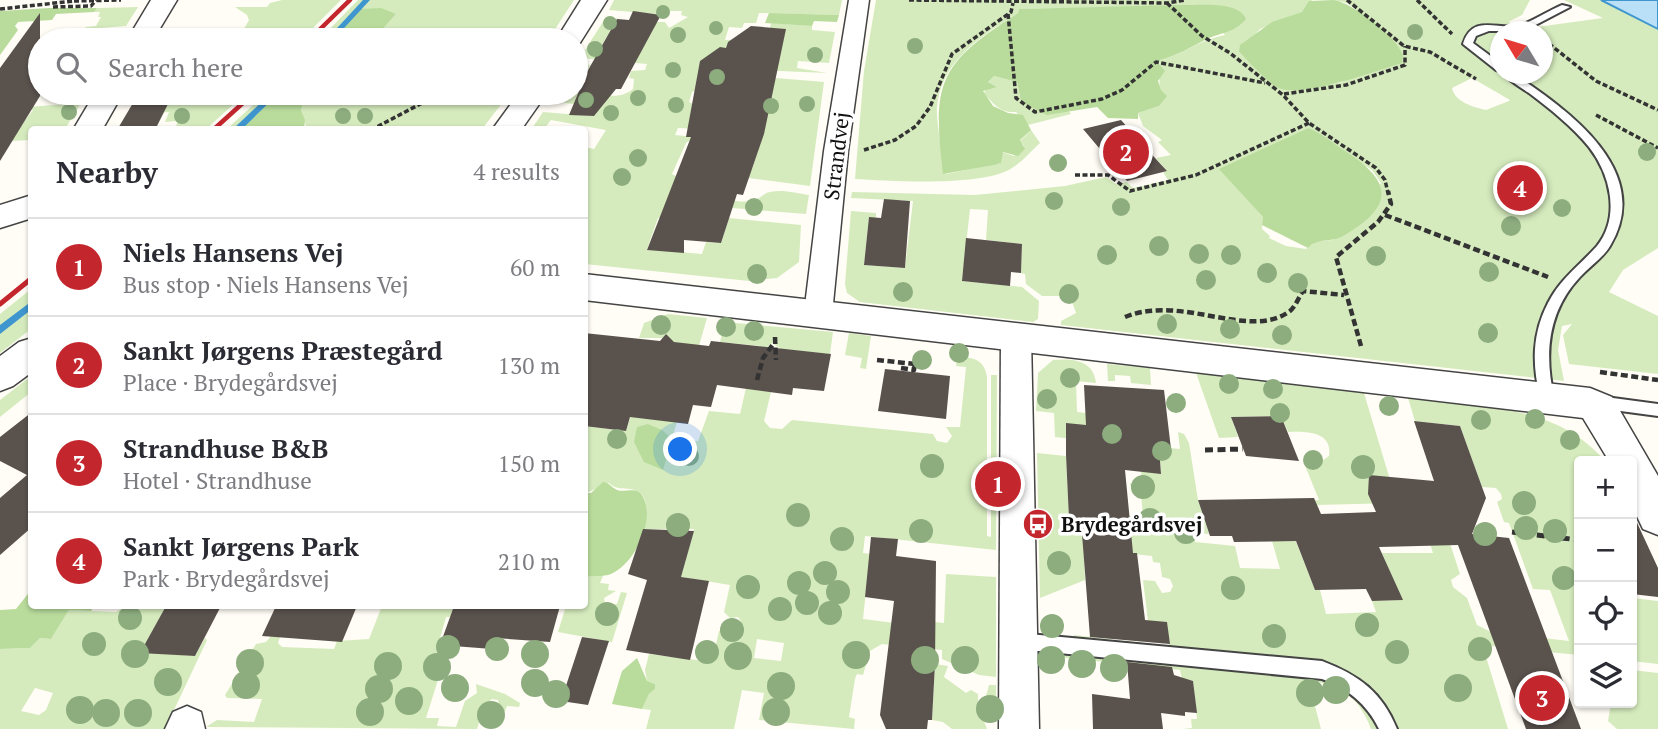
<!DOCTYPE html>
<html lang="en">
<head>
<meta charset="utf-8">
<style>
	:root { --surface:#fff; --page:#f7f7f7; --text:#2b2b33; --muted:#7c7c81; --line:#e1e1e2; --accent:#c4262e }
	body { margin:0; font-family:"PT Serif",serif; background:var(--page); color:var(--text) }
	.controls { position:absolute; right:21px; bottom:21px; display:grid; overflow:hidden; border-radius:7px; box-shadow:0 2px 5px #0004 }
	.controls button { width:63px; height:63px; display:grid; place-items:center; padding:0; border:0; border-bottom:2px solid var(--line); background:var(--surface); color:var(--text); font:35px sans-serif }
	.compass { position:absolute; left:1490px; top:21px; width:63px; height:63px; border-radius:50%; background:var(--surface); box-shadow:0 2px 5px #0004; rotate:308deg }
	.you { position:absolute; left:681px; top:450px; width:24px; height:24px; margin:-18px; border:5px solid #fff; border-radius:50%; background:#1a73e8; box-shadow:0 0 0 10px #1a73e833 }
	.badge { display:grid; place-items:center; width:46px; height:46px; border-radius:50%; background:var(--accent); color:#fff; font-size:23px; font-weight:700 }
	.pin { position:absolute; translate:-50% -50%; border:4px solid #fff; box-shadow:0 2px 7px #0006 }
	.list { margin:0; padding:0; list-style:none }
	h2 { display:flex; justify-content:space-between; align-items:center; height:91px; margin:0; padding:0 28px; font-size:30px }
	h2 small { font-size:23px; font-weight:400; color:var(--muted) }
	.list li { display:grid; grid-template-columns:46px 1fr auto; gap:21px; align-items:center; box-sizing:border-box; height:98px; padding:0 28px; border-top:2px solid var(--line) }
	.list b { display:block; font-size:26px; white-space:nowrap }
	.list p { margin:0; font-size:23px; white-space:nowrap; color:var(--muted) }
	.list em { font-size:23px; font-style:normal; color:var(--muted) }
	.icon { flex:none; width:38px; height:38px; fill:none; stroke:currentColor; stroke-width:2; stroke-linecap:round; stroke-linejoin:round }
	.map { position:relative; flex:none; width:1658px; height:729px; overflow:hidden }
	.search { position:absolute; background:var(--surface); box-shadow:0 2px 5px #0004; left:28px; top:28px; width:560px; height:77px; display:flex; align-items:center; gap:18px; box-sizing:border-box; padding:0 24px; border-radius:38px; color:var(--muted); font-size:26px }
	.panel { position:absolute; background:var(--surface); box-shadow:0 2px 5px #0004; left:28px; top:126px; width:560px; height:483px; border-radius:7px }
	.map>svg:first-child { display:block }
	.green { fill:#d5ebbd; fill-rule:evenodd }
	.forest { fill:#b9dc9c }
	.water { fill:#b9e0f7; stroke:#3f96cf; stroke-width:2 }
	.lines { fill:none; stroke-linecap:round; stroke-linejoin:round }
	.stream { fill:#3f96cf; fill-rule:evenodd }
	.building { fill:#5a524d }
	.service-casing { stroke:#444; stroke-width:4 }
	.minor-casing { stroke:#444; stroke-width:3 }
	.tertiary-casing { stroke:#444; stroke-width:3 }
	.path-far2 { stroke:#333; stroke-width:3.5; stroke-dasharray:5 2.5; stroke-linecap:butt }
	.path-far1 { stroke:#333; stroke-width:4.5; stroke-dasharray:7 3.5; stroke-linecap:butt }
	.path { stroke:#333; stroke-width:5; stroke-dasharray:8 4.5; stroke-linecap:butt }
	.service { fill:#fff; fill-rule:evenodd }
	.minor { fill:#fff; fill-rule:evenodd }
	.tertiary { fill:#fff; fill-rule:evenodd }
	.rail-far1 { stroke:#c4262e; stroke-width:4.5 }
	.rail { stroke:#c4262e; stroke-width:5 }
	.path-bridge { stroke:#333; stroke-width:3.5; stroke-dasharray:5 2.5; stroke-linecap:butt }
	.tree { fill:#8dad7f }
	.labels { text-anchor:middle; dominant-baseline:central; stroke-width:7; stroke-linejoin:round; paint-order:stroke }
	.street-label { font-size:21px; fill:#111; stroke:#fff }
	.poi-label { font-size:21px; font-weight:bold; fill:#111; stroke:#fff; text-anchor:start }
</style>
</head>
<body>
<div class="map">
<svg width="1658" height="729" viewBox="0 0 1658 729">
	<rect width="100%" height="100%" fill="#fffdf5"/>
	<g class="green">
		<path d="M282,0H341L301,40H219L222,35L244,29L249,20L247,15L235,7H267L270,3Z"/>
		<path d="M358,0H574L548,40H373L396,14L361,10L332,40H319Z"/>
		<path d="M614,0H842L839,15L759,13L756,23H744L742,28L729,27L725,40L783,39L785,29L770,28L771,23L812,26V30L835,32L829,63L798,61L797,68L827,73L736,69L692,92L689,102L693,104L776,78L824,82L810,186L749,178L748,169H752L761,142L700,129L678,128L675,135L695,137L686,143L672,174C692,184 732,208 755,200C761,198 764,193 770,192C782,189 797,193 809,195L806,214L732,208L658,218L647,249L702,254L706,242L721,243L729,218L801,225L799,262L777,278L749,281L585,264V147L594,149L606,130L551,120L544,129L531,130L543,112L592,116L596,107L551,101L557,93H576L577,63L590,65L580,88C598,93 617,102 633,89L634,79L629,78L631,71L645,70L647,64L580,58L606,17L628,20L617,19L602,45L657,22H665L669,28L688,17L681,15L682,11H668L667,15L609,10Z"/>
		<path d="M876,0H1312L1302,12L1260,29L1239,52C1282,97 1284,92 1343,82L1357,10L1347,3L1334,0H1530L1522,15L1508,22L1536,31L1500,32V74H1542V32L1538,31L1537,27L1603,18L1564,0H1658V248L1623,270L1609,292L1658,316V374L1569,364L1563,335L1572,324L1562,326L1558,350L1564,381L1061,325V321L1076,313L1070,296H1042L1026,284L1025,274L1021,273L1022,244L986,240L988,210L970,209L962,281L1022,287L1039,301L1038,319L1033,322L860,302L847,293L845,284L851,211L876,213V218H869L864,265L905,268L913,201L851,198L852,192L975,195L1065,186L1106,177L1116,184L1127,182L1133,188L1168,180L1163,172L1167,171L1156,158L1171,155L1158,142L1162,140L1143,126L1138,113L1159,106L1160,60C1183,54 1202,39 1225,35L1198,6L1019,9L1018,13C980,37 937,63 937,114C938,134 943,155 946,174L1001,163L1002,152L1014,156L1024,146L1020,141L1031,130L1040,143C1031,151 1022,162 1012,168C983,187 891,181 855,179L864,71ZM1472,78L1510,100L1509,101L1486,110C1473,107 1455,102 1452,88ZM1308,128L1372,170L1381,183L1333,240L1317,241L1306,249L1286,246L1269,238L1270,236L1262,229L1263,217L1220,169Z"/>
		<path d="M138,7L126,26L88,29L81,34L86,27L96,26L101,17H98L100,12H94L97,8Z"/>
		<path d="M994,76L1017,82L1021,102L1037,110H1068L1071,114L1028,125L1016,112C999,113 995,104 984,94L986,88L997,87L988,82Z"/>
		<path d="M135,93H246L205,130L175,129L178,121L165,122L169,112L157,113L167,95L133,97Z"/>
		<path d="M266,93H279L241,129L226,130Z"/>
		<path d="M324,93H510L482,129H304L306,126L301,110L303,104Z"/>
		<path d="M81,103L65,129L32,130L31,140L10,141L33,110L0,112V109Z"/>
		<path d="M31,289V329L0,353V314Z"/>
		<path d="M668,314L707,318L672,439L698,441L709,411L740,414L746,388L771,392L764,421L770,428L782,429L792,420L933,434L937,441L947,443L952,436L946,427H960L966,367L956,366L957,360L966,361V357C979,359 985,364 987,377V536L991,537V375H997L996,550L865,536L863,553L882,555L868,572L863,619L934,628L935,622L944,623L946,574L996,577V677L979,675L942,659V650L882,644L870,651L863,675L857,674L855,679L849,717L855,719L854,729L759,720L764,693L742,690L734,729H646L651,710L642,709L649,694L655,689V684L647,681L645,670L649,654L712,662L719,631L724,629L733,635L741,621L738,617L730,618L724,612L730,585L681,577L694,529H644C647,519 650,496 637,491C626,486 619,492 609,483L586,493L584,426L626,431L635,402L674,342L662,338H639L644,323ZM757,639L784,643L781,661L754,658Z"/>
		<path d="M725,322L833,332L830,354L781,349L772,343L761,353L760,346L720,342Z"/>
		<path d="M849,333L871,336L866,369L860,368L862,358L845,355Z"/>
		<path d="M1053,360C1072,358 1094,360 1096,383L1076,381L1077,412L1086,413L1122,444L1055,437L1054,413L1036,411L1038,373Z"/>
		<path d="M1107,364L1150,368L1151,385L1131,383L1130,376L1115,375V381H1108Z"/>
		<path d="M1196,373L1364,393L1397,503L1316,505L1291,529L1315,590H1320L1326,614L1376,612L1372,601L1402,600L1382,553H1433L1421,515L1441,516L1460,574L1451,580L1453,587L1467,598L1477,625L1491,632L1502,647L1472,644L1487,660L1508,729H1371C1359,696 1340,685 1306,680L1307,689L1312,690L1314,698L1300,697L1302,704L1315,706L1321,729H1183L1192,728L1191,719H1197L1193,681L1182,679L1180,670L1048,656L1047,667L1043,666L1042,630L1054,636L1073,638L1074,635L1169,646L1167,623L1148,621L1143,580L1155,581L1162,593L1170,592L1173,586L1170,579L1162,577L1160,563L1153,562L1152,556L1084,549L1085,580L1040,598L1037,453L1066,456L1069,519L1130,525L1129,516L1143,517L1141,494L1132,493L1130,483L1142,485L1141,471L1161,473L1159,447L1180,449L1178,432L1184,434L1189,443L1198,500L1209,534L1194,533L1195,542L1235,546L1240,568L1280,569L1261,502L1319,500L1304,463L1322,461L1329,456C1333,431 1305,431 1288,432L1281,416L1231,417L1238,437L1219,438Z"/>
		<path d="M31,376V392L0,417V400Z"/>
		<path d="M1408,398C1478,407 1556,403 1605,461H1579V655L1548,652L1543,638L1569,641L1550,590L1533,589L1509,523L1504,522L1497,502L1502,499L1501,494L1496,488L1482,487L1460,426L1415,421Z"/>
		<path d="M603,576L600,583L609,584L608,590L616,591L604,598L605,604H617L621,592L627,593L612,642L558,632L566,606H584L585,577Z"/>
		<path d="M1632,598L1658,601V664L1632,661Z"/>
		<path d="M126,606H166L141,652L195,656L205,638L207,640L165,729H0V649L30,648L40,638L51,639L69,610L116,612ZM35,688L53,693L46,710L39,715L21,711Z"/>
		<path d="M382,606H454L450,617H446L438,645L443,664L426,718H439L437,726L456,727L465,701L477,693L476,684L505,694L520,703L519,707L507,706L505,711H500L498,700L492,699L484,706L477,729L206,727L217,720L254,722L262,699L227,698L225,695L256,644L266,642L271,636L280,637L278,643L282,647L334,649L337,641L369,639Z"/>
		<path d="M935,664L948,666L944,677L966,693L971,690L978,694V704H984L989,685H996V717L982,716L987,729H952L943,722L932,720Z"/>
		<path d="M1632,670L1658,673V729H1617L1608,721L1611,703H1632Z"/>
	</g>
	<g class="forest">
		<path d="M1334,0C1354,4 1395,35 1403,55L1402,63C1376,71 1303,98 1279,88C1270,85 1247,60 1239,52L1240,45L1272,22L1302,12L1309,1Z"/>
		<path d="M1179,5C1198,6 1238,0 1246,19C1234,33 1222,32 1207,39C1191,47 1178,55 1160,60L1159,64L1165,71L1158,81L1161,90L1167,96L1159,106L1138,113V119L1108,118L1097,107L1047,115L1021,102L1017,82L994,76L988,82L997,87L983,91L993,106L1008,113L1023,115L1031,130L1020,140L1025,149L1018,156L1003,152L1001,163L994,165L943,174C932,81 939,64 1018,13L1019,9Z"/>
		<path d="M49,8H97L94,12L56,14L52,20L18,22L15,26L18,30L0,55V11Z"/>
		<path d="M381,8L396,14L373,40H332L361,9Z"/>
		<path d="M769,13L839,15L837,22L814,21L812,26L765,23Z"/>
		<path d="M279,93H324L303,104L301,110L305,120L304,129H241Z"/>
		<path d="M1308,128C1321,133 1333,143 1345,151C1394,182 1394,207 1343,236C1331,243 1318,237 1308,248L1262,225L1263,217L1219,169Z"/>
		<path d="M648,424L662,430L672,439L663,470L644,462L634,442L637,427Z"/>
		<path d="M603,482C610,483 611,487 617,490C625,493 636,486 642,495C657,518 635,564 611,574C603,577 593,576 585,577L584,483L586,493H591Z"/>
		<path d="M31,590L32,606H94L91,611L69,610L51,639L40,638L30,648L0,649V610L16,609Z"/>
		<path d="M637,658L647,681L655,684V689L649,694L642,709L612,704L622,671Z"/>
	</g>
	<path class="water" d="M1601,0H1658V29Z"/>
	<g class="lines">
		<g class="stream">
			<path d="M363,0H370L333,40H326Z"/>
			<path d="M271,93H279L241,130H232Z"/>
			<path d="M32,301V309L0,334V325Z"/>
		</g>
	</g>
	<g class="building">
		<path d="M633,11L661,15L621,89H616L594,116L569,115L587,72L617,19L629,20Z"/>
		<path d="M40,13V96L0,161V68Z"/>
		<path d="M751,26L786,29L764,134L743,195L737,194L721,243L684,240V253L647,250L691,137H686L700,61L720,47L726,48L728,42Z"/>
		<path d="M170,100L155,130H117L133,103Z"/>
		<path d="M1121,120L1144,146L1167,171L1127,181L1083,129Z"/>
		<path d="M884,199L910,201L905,268L864,265L869,217L881,218Z"/>
		<path d="M966,238L1022,244L1021,273L1011,272L1010,286L962,281Z"/>
		<path d="M584,333L660,341L666,334L674,342L709,346L711,341L831,354L824,391L793,388L792,395L717,385L711,407L693,405L688,424L630,417L626,431L584,426Z"/>
		<path d="M885,369L950,376L946,419L878,411Z"/>
		<path d="M1084,385L1164,390L1171,449L1159,447L1161,474L1125,470L1133,553H1137L1145,620L1167,622L1170,644L1090,637L1081,521L1069,519L1066,455V423L1086,425Z"/>
		<path d="M32,412V527L0,555V498L27,475L0,461V437Z"/>
		<path d="M1281,416L1299,461L1246,456L1231,417Z"/>
		<path d="M1414,421L1460,426L1486,498L1472,534L1509,538L1581,729H1526L1458,545L1379,547L1403,600L1372,601L1366,589L1315,590L1296,541L1234,542L1232,536H1210L1198,500L1314,498L1321,514L1376,512L1368,494L1369,475L1434,481Z"/>
		<path d="M1632,512L1658,568V597L1632,594Z"/>
		<path d="M643,529L694,531L681,577L709,581L690,660L626,650L647,580L628,574Z"/>
		<path d="M871,537L898,539L896,556L936,561L935,664L932,720H928L927,729H886L880,715L894,601L865,597Z"/>
		<path d="M166,606H221L195,656L140,653Z"/>
		<path d="M276,606H357L342,642L262,636Z"/>
		<path d="M454,606H560L550,642L495,638L492,649L440,645Z"/>
		<path d="M582,637L609,641L588,705L561,701Z"/>
		<path d="M1127,662L1172,667L1174,675L1193,681L1197,713L1185,712V716L1161,713L1163,729H1093L1092,694L1130,699Z"/>
	</g>
	<g class="lines">
		<g class="service-casing">
			<g id="service">
				<path d="M1562,5L1570,7L1524,31H1489L1476,36L1473,43L1500,63V71L1496,70L1463,44C1473,12 1500,32 1521,25C1535,20 1548,11 1562,5Z"/>
				<path d="M1503,74H1514C1568,110 1655,171 1610,246C1603,258 1590,266 1580,277C1548,311 1544,353 1554,397L1552,401H1542L1540,397C1532,364 1532,334 1548,303C1560,279 1580,265 1597,246C1621,216 1610,174 1589,147C1572,126 1550,109 1529,93C1520,87 1510,81 1503,74Z"/>
				<path d="M1613,398L1658,404V416L1613,410L1600,413L1595,411L1593,407L1595,403Z"/>
				<path d="M1018,633L1322,661C1359,675 1382,692 1397,729H1379C1367,704 1347,688 1322,679L1018,649L1012,647L1009,641L1012,635Z"/>
			</g>
		</g>
		<g class="minor-casing">
			<g id="minor">
				<path d="M849,0H869L848,151L832,314L828,322L818,325L808,322L804,314L824,151Z"/>
				<path d="M1016,325L1026,328L1031,336L1039,729H999L1001,336L1006,328Z"/>
				<path d="M187,706L201,712L205,729H165L173,712Z"/>
			</g>
		</g>
		<g class="tertiary-casing">
			<g id="tertiary">
				<path d="M151,0H177L153,40H127Z"/>
				<path d="M581,0H607L578,46H576V40H556Z"/>
				<path d="M95,93H123L102,130H73Z"/>
				<path d="M519,93H547L521,130H492Z"/>
				<path d="M32,195V218L0,228V205Z"/>
				<path d="M584,274L1590,388L1612,397L1658,476V535L1643,529L1632,506V461H1609L1583,418L584,300Z"/>
				<path d="M32,338V372L13,386L0,391V356L19,342Z"/>
			</g>
		</g>
		<g class="path-far2">
			<path d="M909,0L1167,3L1185,0"/>
			<path d="M1347,0L1404,46L1430,52L1476,79"/>
			<path d="M1417,0L1452,34"/>
			<path d="M1167,3L1202,36L1230,53L1283,95L1309,123L1376,168L1385,180L1388,193"/>
			<path d="M53,7L91,6L96,0"/>
			<path d="M0,9L74,1"/>
			<path d="M1008,14L1016,98L1035,112L1102,99L1122,90L1156,62L1265,83"/>
			<path d="M1543,39L1596,81L1658,110"/>
			<path d="M1284,94L1346,85L1405,65V46"/>
			<path d="M1596,115L1658,148"/>
			<path d="M371,130L441,93"/>
			<path d="M864,150L895,140L916,126L930,107L952,54L1011,12L1013,3"/>
			<path d="M1075,175H1108L1130,191L1196,175L1309,123"/>
		</g>
		<g class="path-far1">
			<path d="M1385,215L1548,277"/>
			<path d="M1125,317C1181,294 1246,339 1287,313C1295,309 1298,298 1303,291L1344,295"/>
			<path d="M775,337L776,360"/>
			<path d="M1361,346L1336,257L1378,222L1391,204L1388,191"/>
			<path d="M877,360L915,364"/>
			<path d="M901,368L914,370L916,356"/>
			<path d="M1600,372L1658,380"/>
			<path d="M757,380L763,358L774,343"/>
		</g>
		<g class="path">
			<path d="M1205,450L1243,449"/>
			<path d="M1512,532L1579,540"/>
		</g>
		<use href="#service" class="service"/>
		<use href="#minor" class="minor"/>
		<use href="#tertiary" class="tertiary"/>
		<g class="rail-far1">
			<path d="M309,40L350,0"/>
			<path d="M213,130L254,93"/>
		</g>
		<path class="rail" d="M0,304L32,278"/>
		<path class="path-bridge" d="M74,1L121,0"/>
	</g>
	<g class="tree">
		<circle cx="663" cy="12" r="7"/>
		<circle cx="610" cy="23" r="7"/>
		<circle cx="716" cy="28" r="7"/>
		<circle cx="1415" cy="32" r="8"/>
		<circle cx="678" cy="35" r="8"/>
		<circle cx="915" cy="46" r="8"/>
		<circle cx="595" cy="49" r="8"/>
		<circle cx="815" cy="55" r="8"/>
		<circle cx="673" cy="70" r="8"/>
		<circle cx="717" cy="77" r="8"/>
		<circle cx="638" cy="98" r="8"/>
		<circle cx="586" cy="100" r="8"/>
		<circle cx="807" cy="104" r="8"/>
		<circle cx="676" cy="105" r="8"/>
		<circle cx="771" cy="106" r="8"/>
		<circle cx="69" cy="112" r="8"/>
		<circle cx="611" cy="113" r="8"/>
		<circle cx="182" cy="116" r="8"/>
		<circle cx="343" cy="116" r="8"/>
		<circle cx="365" cy="116" r="8"/>
		<circle cx="1647" cy="152" r="9"/>
		<circle cx="638" cy="158" r="9"/>
		<circle cx="1058" cy="163" r="9"/>
		<circle cx="622" cy="177" r="9"/>
		<circle cx="1054" cy="201" r="9"/>
		<circle cx="754" cy="207" r="9"/>
		<circle cx="1121" cy="207" r="9"/>
		<circle cx="1562" cy="208" r="9"/>
		<circle cx="1511" cy="226" r="10"/>
		<circle cx="1159" cy="246" r="10"/>
		<circle cx="1199" cy="254" r="10"/>
		<circle cx="1107" cy="255" r="10"/>
		<circle cx="1231" cy="255" r="10"/>
		<circle cx="1376" cy="256" r="10"/>
		<circle cx="1489" cy="272" r="10"/>
		<circle cx="1267" cy="273" r="10"/>
		<circle cx="757" cy="274" r="10"/>
		<circle cx="1206" cy="280" r="10"/>
		<circle cx="1298" cy="283" r="10"/>
		<circle cx="903" cy="292" r="10"/>
		<circle cx="1069" cy="294" r="10"/>
		<circle cx="1167" cy="324" r="10"/>
		<circle cx="661" cy="325" r="10"/>
		<circle cx="726" cy="327" r="10"/>
		<circle cx="1230" cy="329" r="10"/>
		<circle cx="754" cy="331" r="10"/>
		<circle cx="1488" cy="333" r="10"/>
		<circle cx="1282" cy="335" r="10"/>
		<circle cx="959" cy="353" r="10"/>
		<circle cx="922" cy="360" r="10"/>
		<circle cx="1070" cy="378" r="10"/>
		<circle cx="1229" cy="384" r="10"/>
		<circle cx="1273" cy="389" r="10"/>
		<circle cx="1047" cy="399" r="10"/>
		<circle cx="1176" cy="403" r="10"/>
		<circle cx="1389" cy="406" r="10"/>
		<circle cx="1280" cy="413" r="10"/>
		<circle cx="1535" cy="419" r="10"/>
		<circle cx="1481" cy="420" r="10"/>
		<circle cx="1112" cy="434" r="10"/>
		<circle cx="617" cy="439" r="10"/>
		<circle cx="1570" cy="440" r="10"/>
		<circle cx="1162" cy="451" r="10"/>
		<circle cx="689" cy="456" r="10"/>
		<circle cx="1313" cy="460" r="10"/>
		<circle cx="932" cy="466" r="12"/>
		<circle cx="1363" cy="467" r="12"/>
		<circle cx="1143" cy="487" r="12"/>
		<circle cx="1524" cy="503" r="12"/>
		<circle cx="798" cy="515" r="12"/>
		<circle cx="1150" cy="520" r="12"/>
		<circle cx="678" cy="525" r="12"/>
		<circle cx="1526" cy="528" r="12"/>
		<circle cx="921" cy="531" r="12"/>
		<circle cx="1555" cy="531" r="12"/>
		<circle cx="1186" cy="532" r="12"/>
		<circle cx="1485" cy="534" r="12"/>
		<circle cx="842" cy="539" r="12"/>
		<circle cx="1059" cy="563" r="12"/>
		<circle cx="825" cy="573" r="12"/>
		<circle cx="1564" cy="578" r="12"/>
		<circle cx="799" cy="583" r="12"/>
		<circle cx="748" cy="587" r="12"/>
		<circle cx="1233" cy="588" r="12"/>
		<circle cx="838" cy="592" r="12"/>
		<circle cx="807" cy="603" r="12"/>
		<circle cx="780" cy="609" r="12"/>
		<circle cx="830" cy="613" r="12"/>
		<circle cx="607" cy="614" r="12"/>
		<circle cx="130" cy="618" r="12"/>
		<circle cx="1367" cy="625" r="12"/>
		<circle cx="1052" cy="626" r="12"/>
		<circle cx="732" cy="630" r="12"/>
		<circle cx="1274" cy="636" r="12"/>
		<circle cx="94" cy="644" r="12"/>
		<circle cx="448" cy="647" r="12"/>
		<circle cx="497" cy="649" r="12"/>
		<circle cx="1480" cy="649" r="12"/>
		<circle cx="707" cy="652" r="12"/>
		<circle cx="1397" cy="652" r="12"/>
		<circle cx="135" cy="654" r="14"/>
		<circle cx="535" cy="654" r="14"/>
		<circle cx="856" cy="655" r="14"/>
		<circle cx="738" cy="656" r="14"/>
		<circle cx="925" cy="660" r="14"/>
		<circle cx="965" cy="660" r="14"/>
		<circle cx="1051" cy="660" r="14"/>
		<circle cx="250" cy="663" r="14"/>
		<circle cx="1082" cy="664" r="14"/>
		<circle cx="388" cy="666" r="14"/>
		<circle cx="437" cy="667" r="14"/>
		<circle cx="1114" cy="668" r="14"/>
		<circle cx="168" cy="682" r="14"/>
		<circle cx="535" cy="683" r="14"/>
		<circle cx="246" cy="685" r="14"/>
		<circle cx="781" cy="686" r="14"/>
		<circle cx="455" cy="688" r="14"/>
		<circle cx="1458" cy="688" r="14"/>
		<circle cx="379" cy="689" r="14"/>
		<circle cx="1336" cy="690" r="14"/>
		<circle cx="1310" cy="693" r="14"/>
		<circle cx="556" cy="694" r="14"/>
		<circle cx="409" cy="701" r="14"/>
		<circle cx="990" cy="709" r="14"/>
		<circle cx="80" cy="710" r="14"/>
		<circle cx="370" cy="712" r="14"/>
		<circle cx="776" cy="712" r="14"/>
		<circle cx="106" cy="713" r="14"/>
		<circle cx="138" cy="713" r="14"/>
		<circle cx="491" cy="715" r="14"/>
	</g>
	<defs>
		<g id="bus-disc" transform="scale(1.575)"><circle r="9.5" fill="#c4262e" stroke="#fff"/><path d="M-5-6H5V4H4V6H2V4H-2V6H-4V4H-5ZM-3.5-4V0h7V-4ZM-3.5 1.2v1.5H-2V1.2ZM2 1.2v1.5H3.5V1.2Z" fill="#fff"/></g>
	</defs>
	<g fill-rule="evenodd">
		<use href="#bus-disc" x="1038" y="524"/>
	</g>
	<g class="labels">
		<g class="street-label">
			<text transform="translate(836 156) rotate(-83)">Strandvej</text>
		</g>
		<g class="poi-label">
			<text x="1061" y="524">Brydegårdsvej</text>
		</g>
	</g>
</svg>
<div class="controls">
<button>+</button>
<button>−</button>
<button><svg class="icon" aria-label="locate" viewBox="0 0 24 24"><circle cx="12" cy="12" r="6"/><path d="M12 2v4M12 18v4M2 12h4M18 12h4"/></svg></button>
<button><svg class="icon" aria-label="layers" viewBox="0 0 24 24"><path d="M12 4l9 5-9 5-9-5zM3 14l9 5 9-5"/></svg></button>
</div>
<svg class="compass" viewBox="-18 -18 36 36"><path d="M0-13l5 13h-10z" fill="#e53935"/><path d="M0 13l5-13h-10z" fill="#7c7c81"/></svg>
<div class="you"></div>
<div class="pin badge" style="left:998px;top:484px">1</div>
<div class="pin badge" style="left:1126px;top:152px">2</div>
<div class="pin badge" style="left:1542px;top:698px">3</div>
<div class="pin badge" style="left:1520px;top:188px">4</div>
<div class="search"><svg class="icon" aria-label="search" viewBox="0 0 24 24"><circle cx="10" cy="10" r="6"/><path d="M15 15l6 6"/></svg>Search here</div>
<section class="panel">
<h2>Nearby<small>4 results</small></h2>
<ul class="list">
<li><span class="badge">1</span><div><b>Niels Hansens Vej</b><p>Bus stop · Niels Hansens Vej</p></div><em>60 m</em></li>
<li><span class="badge">2</span><div><b>Sankt Jørgens Præstegård</b><p>Place · Brydegårdsvej</p></div><em>130 m</em></li>
<li><span class="badge">3</span><div><b>Strandhuse B&amp;B</b><p>Hotel · Strandhuse</p></div><em>150 m</em></li>
<li><span class="badge">4</span><div><b>Sankt Jørgens Park</b><p>Park · Brydegårdsvej</p></div><em>210 m</em></li>
</ul>
</section>
</div>
</body>
</html>
